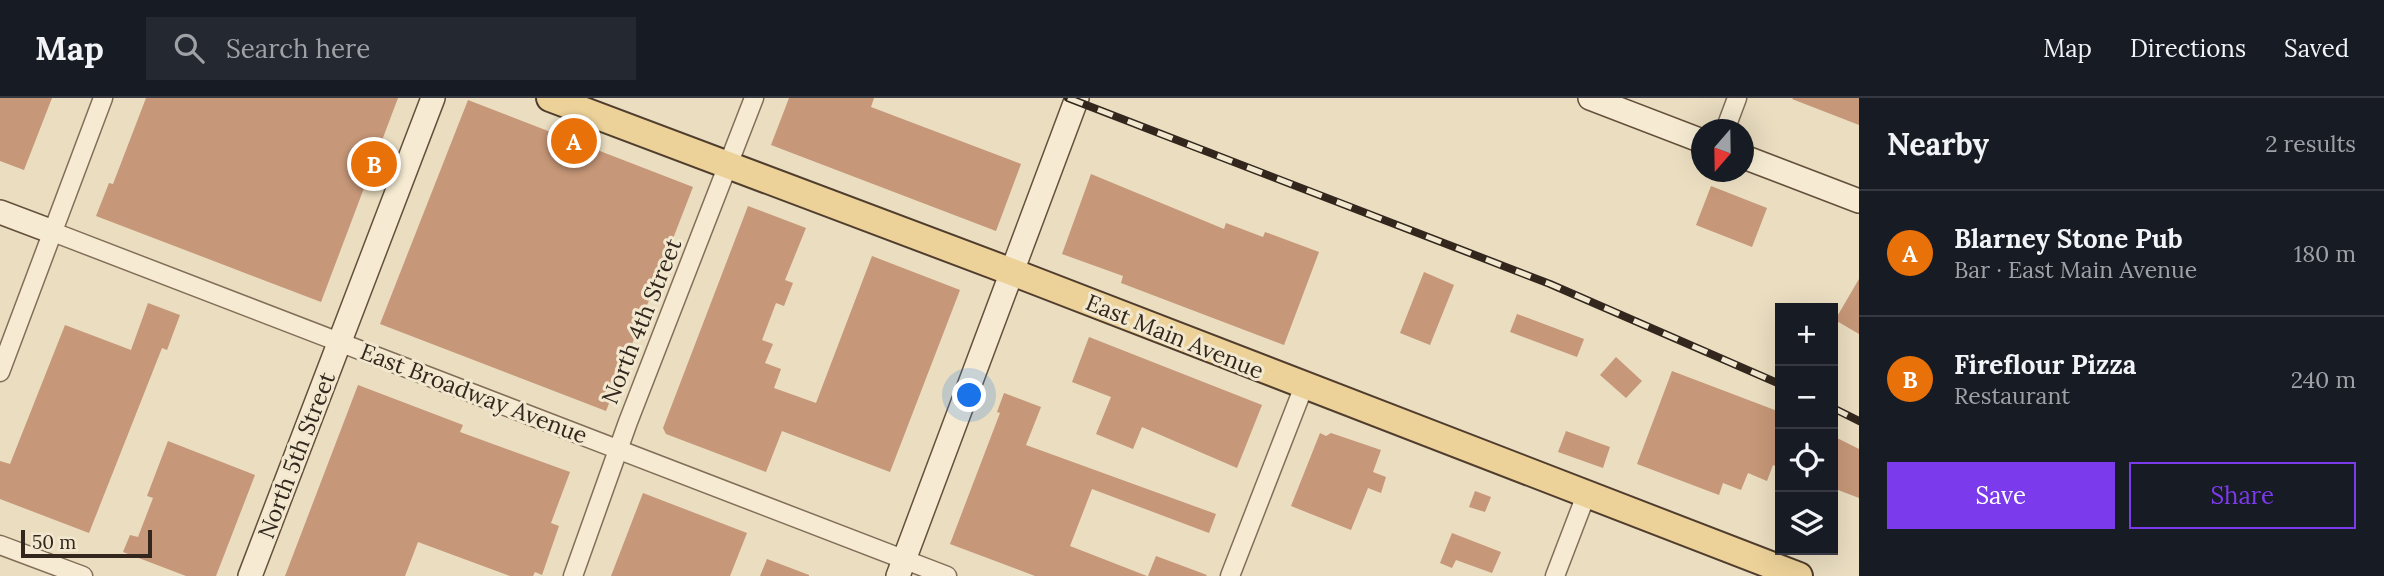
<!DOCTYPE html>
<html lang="en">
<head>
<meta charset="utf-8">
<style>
	:root { --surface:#171b24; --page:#242831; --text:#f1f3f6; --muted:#9ea1a6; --line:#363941; --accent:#7c3aed }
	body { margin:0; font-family:Lora,serif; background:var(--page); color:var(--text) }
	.controls { position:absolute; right:21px; bottom:21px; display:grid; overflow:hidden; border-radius:0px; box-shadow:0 7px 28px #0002 }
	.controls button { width:63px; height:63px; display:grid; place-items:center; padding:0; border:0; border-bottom:2px solid var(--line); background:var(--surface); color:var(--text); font:35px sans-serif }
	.compass { position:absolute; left:1691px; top:21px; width:63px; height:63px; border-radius:50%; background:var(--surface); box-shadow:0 7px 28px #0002; rotate:200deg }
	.scale { position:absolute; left:21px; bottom:18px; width:131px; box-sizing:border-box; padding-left:7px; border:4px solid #33271d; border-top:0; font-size:19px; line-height:24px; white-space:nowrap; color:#33271d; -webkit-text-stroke:5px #f2e8cf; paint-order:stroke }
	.you { position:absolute; left:970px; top:298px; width:24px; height:24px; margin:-18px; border:5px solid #fff; border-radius:50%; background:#1a73e8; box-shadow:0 0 0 10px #1a73e833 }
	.badge { display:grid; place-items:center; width:46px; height:46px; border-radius:50%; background:var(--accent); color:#fff; font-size:23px; font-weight:700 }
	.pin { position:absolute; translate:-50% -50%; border:4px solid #fff; box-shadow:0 2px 7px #0006 }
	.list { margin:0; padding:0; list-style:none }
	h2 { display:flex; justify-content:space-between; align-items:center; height:91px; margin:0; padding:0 28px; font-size:30px }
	h2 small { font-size:23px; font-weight:400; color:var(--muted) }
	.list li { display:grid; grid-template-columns:46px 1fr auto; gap:21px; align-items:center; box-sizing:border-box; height:126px; padding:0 28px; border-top:2px solid var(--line) }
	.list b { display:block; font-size:26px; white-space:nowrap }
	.list p { margin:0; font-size:23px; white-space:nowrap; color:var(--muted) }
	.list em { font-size:23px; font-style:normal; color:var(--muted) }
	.actions { display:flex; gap:14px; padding:21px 28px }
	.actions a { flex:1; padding:16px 0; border:2px solid var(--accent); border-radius:0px; text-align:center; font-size:24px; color:var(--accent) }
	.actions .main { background:var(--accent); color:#fff }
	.icon { flex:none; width:38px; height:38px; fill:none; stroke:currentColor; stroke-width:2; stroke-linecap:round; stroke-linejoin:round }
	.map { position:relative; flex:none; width:1859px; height:478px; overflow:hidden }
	header { display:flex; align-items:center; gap:42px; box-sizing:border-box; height:98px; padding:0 35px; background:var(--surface); border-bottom:2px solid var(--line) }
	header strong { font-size:33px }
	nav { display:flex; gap:38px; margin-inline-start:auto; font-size:24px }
	.search { width:490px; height:63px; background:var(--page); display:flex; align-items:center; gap:18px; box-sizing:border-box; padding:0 24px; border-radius:0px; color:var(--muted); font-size:26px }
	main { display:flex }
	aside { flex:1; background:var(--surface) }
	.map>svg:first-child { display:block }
	.building { fill:#c69778 }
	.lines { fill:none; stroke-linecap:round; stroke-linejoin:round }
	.street-casing { stroke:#826e59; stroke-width:21 }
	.secondary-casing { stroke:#64503c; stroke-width:26 }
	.primary-casing { stroke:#503d2d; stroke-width:30 }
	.street { stroke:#f6ebd2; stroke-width:18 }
	.secondary { stroke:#f6ebd2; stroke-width:23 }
	.primary { stroke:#ecd199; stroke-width:26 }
	.rail-casing { stroke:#33271d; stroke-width:8 }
	.rail { stroke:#f2e8cf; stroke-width:5; stroke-dasharray:16; stroke-linecap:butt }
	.labels { text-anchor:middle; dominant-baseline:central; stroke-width:6; stroke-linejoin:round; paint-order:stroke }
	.street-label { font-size:23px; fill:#33271d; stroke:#f2e8cf }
</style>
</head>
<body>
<header>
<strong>Map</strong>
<div class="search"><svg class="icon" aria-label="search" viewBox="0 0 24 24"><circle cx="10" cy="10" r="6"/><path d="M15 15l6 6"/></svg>Search here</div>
<nav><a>Map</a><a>Directions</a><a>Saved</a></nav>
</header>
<main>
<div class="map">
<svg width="1859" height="478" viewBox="0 0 1859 478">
	<rect width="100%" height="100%" fill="#eaddc0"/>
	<g class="building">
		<path d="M0,0H52L24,72L0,63Z"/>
		<path d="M146,0H398L321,204L96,118L109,85L113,86Z"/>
		<path d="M789,0H874L871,9L1021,66L996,133L771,47Z"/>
		<path d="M1793,0H1859V27L1792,1Z"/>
		<path d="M468,2L693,89L606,313L380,226Z"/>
		<path d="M1091,76L1224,131L1226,125L1263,139L1265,134L1319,154L1284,247L1121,185L1123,178L1062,156Z"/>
		<path d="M1711,88L1767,110L1752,149L1696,127Z"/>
		<path d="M748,108L806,130L785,182L793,185L784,208L776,205L762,242L773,246L765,265L781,271L774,290L816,305L872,158L960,192L890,374L782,333L766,374L666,336L663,330Z"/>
		<path d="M1424,174L1454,187L1430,247L1400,235Z"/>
		<path d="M1859,181V236L1835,222Z"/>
		<path d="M148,205L180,217L167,252L162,250L89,435L0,401V363L10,366L65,227L131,252Z"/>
		<path d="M1517,216L1584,241L1577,259L1510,234Z"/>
		<path d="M1089,239L1262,307L1237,370L1142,329L1133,351L1096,336L1111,299L1072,284Z"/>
		<path d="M1616,259L1642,283L1626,300L1600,277Z"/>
		<path d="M1672,273L1780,314V370L1773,367L1767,383L1748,375L1741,392L1723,385L1719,397L1637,366Z"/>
		<path d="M358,287L463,327L460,334L570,374L551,425L559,428L542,477L535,474L533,478H510L418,444L405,478H285Z"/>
		<path d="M1004,295L1041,309L1026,347L1216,416L1209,435L1092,391L1070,448L1147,478H1035L950,446L1000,315L997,314Z"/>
		<path d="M1566,333L1610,349L1603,370L1558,354Z"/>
		<path d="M1320,335L1326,338L1331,335L1381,352L1373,374L1386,379L1381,395L1368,390L1351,432L1291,408Z"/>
		<path d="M1833,338L1859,351V400L1833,390Z"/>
		<path d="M168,343L255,377L216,478H186L123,454L130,437L138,439L153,400L147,398Z"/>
		<path d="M1475,393L1491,399L1485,414L1469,409Z"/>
		<path d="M643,395L747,435L730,478H611Z"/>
		<path d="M1452,435L1501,454L1492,475L1456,462L1452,470L1440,465Z"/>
		<path d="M1156,458L1207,477L1206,478H1148Z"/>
		<path d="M767,461L809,477V478H760Z"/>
	</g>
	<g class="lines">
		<g class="street-casing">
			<g id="street">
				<path d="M1725,32L1737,0"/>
				<path d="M53,134L947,478"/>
				<path d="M0,274L103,0"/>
				<path d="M0,447L83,478"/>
				<path d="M573,478L628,324L754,0"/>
				<path d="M1230,478L1304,288"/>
				<path d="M1555,478L1586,397"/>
			</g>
		</g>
		<g class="secondary-casing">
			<g id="secondary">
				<path d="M1590,0L1702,43"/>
				<path d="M1744,59L1859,103"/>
				<path d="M0,114L53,134"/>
				<path d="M250,478L433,0"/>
				<path d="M898,478L1077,0"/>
			</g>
		</g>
		<g class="primary-casing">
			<path id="primary" d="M550,0L1012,174L1799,478"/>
		</g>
		<use href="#street" class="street"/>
		<use href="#secondary" class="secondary"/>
		<use href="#primary" class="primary"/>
		<g class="rail-casing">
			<g id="rail">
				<path d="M1068,0L1550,186L1780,286"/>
				<path d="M1833,310L1859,323"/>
			</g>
		</g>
		<use href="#rail" class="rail"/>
	</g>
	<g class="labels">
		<g class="street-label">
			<text transform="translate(641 223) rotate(-68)">North 4th Street</text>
			<text transform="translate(1175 238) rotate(22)">East Main Avenue</text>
			<text transform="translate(474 295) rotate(21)">East Broadway Avenue</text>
			<text transform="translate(296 357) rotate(-69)">North 5th Street</text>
		</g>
	</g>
</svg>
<div class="controls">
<button>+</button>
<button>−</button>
<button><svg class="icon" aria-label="locate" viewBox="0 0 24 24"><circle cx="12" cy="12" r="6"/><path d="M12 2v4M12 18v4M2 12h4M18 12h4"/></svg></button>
<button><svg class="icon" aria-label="layers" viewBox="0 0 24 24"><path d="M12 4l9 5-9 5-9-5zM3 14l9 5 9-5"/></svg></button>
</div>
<svg class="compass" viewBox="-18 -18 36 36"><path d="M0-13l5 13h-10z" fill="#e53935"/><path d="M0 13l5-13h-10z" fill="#9ea1a6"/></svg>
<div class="scale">50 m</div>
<div class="you"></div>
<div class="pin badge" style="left:574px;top:43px;background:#e8710a">A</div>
<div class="pin badge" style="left:374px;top:66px;background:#e8710a">B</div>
</div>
<aside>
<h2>Nearby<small>2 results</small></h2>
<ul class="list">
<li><span class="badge" style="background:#e8710a">A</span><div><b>Blarney Stone Pub</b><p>Bar · East Main Avenue</p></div><em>180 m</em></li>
<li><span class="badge" style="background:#e8710a">B</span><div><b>Fireflour Pizza</b><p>Restaurant</p></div><em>240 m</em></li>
</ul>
<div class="actions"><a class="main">Save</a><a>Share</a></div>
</aside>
</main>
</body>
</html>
